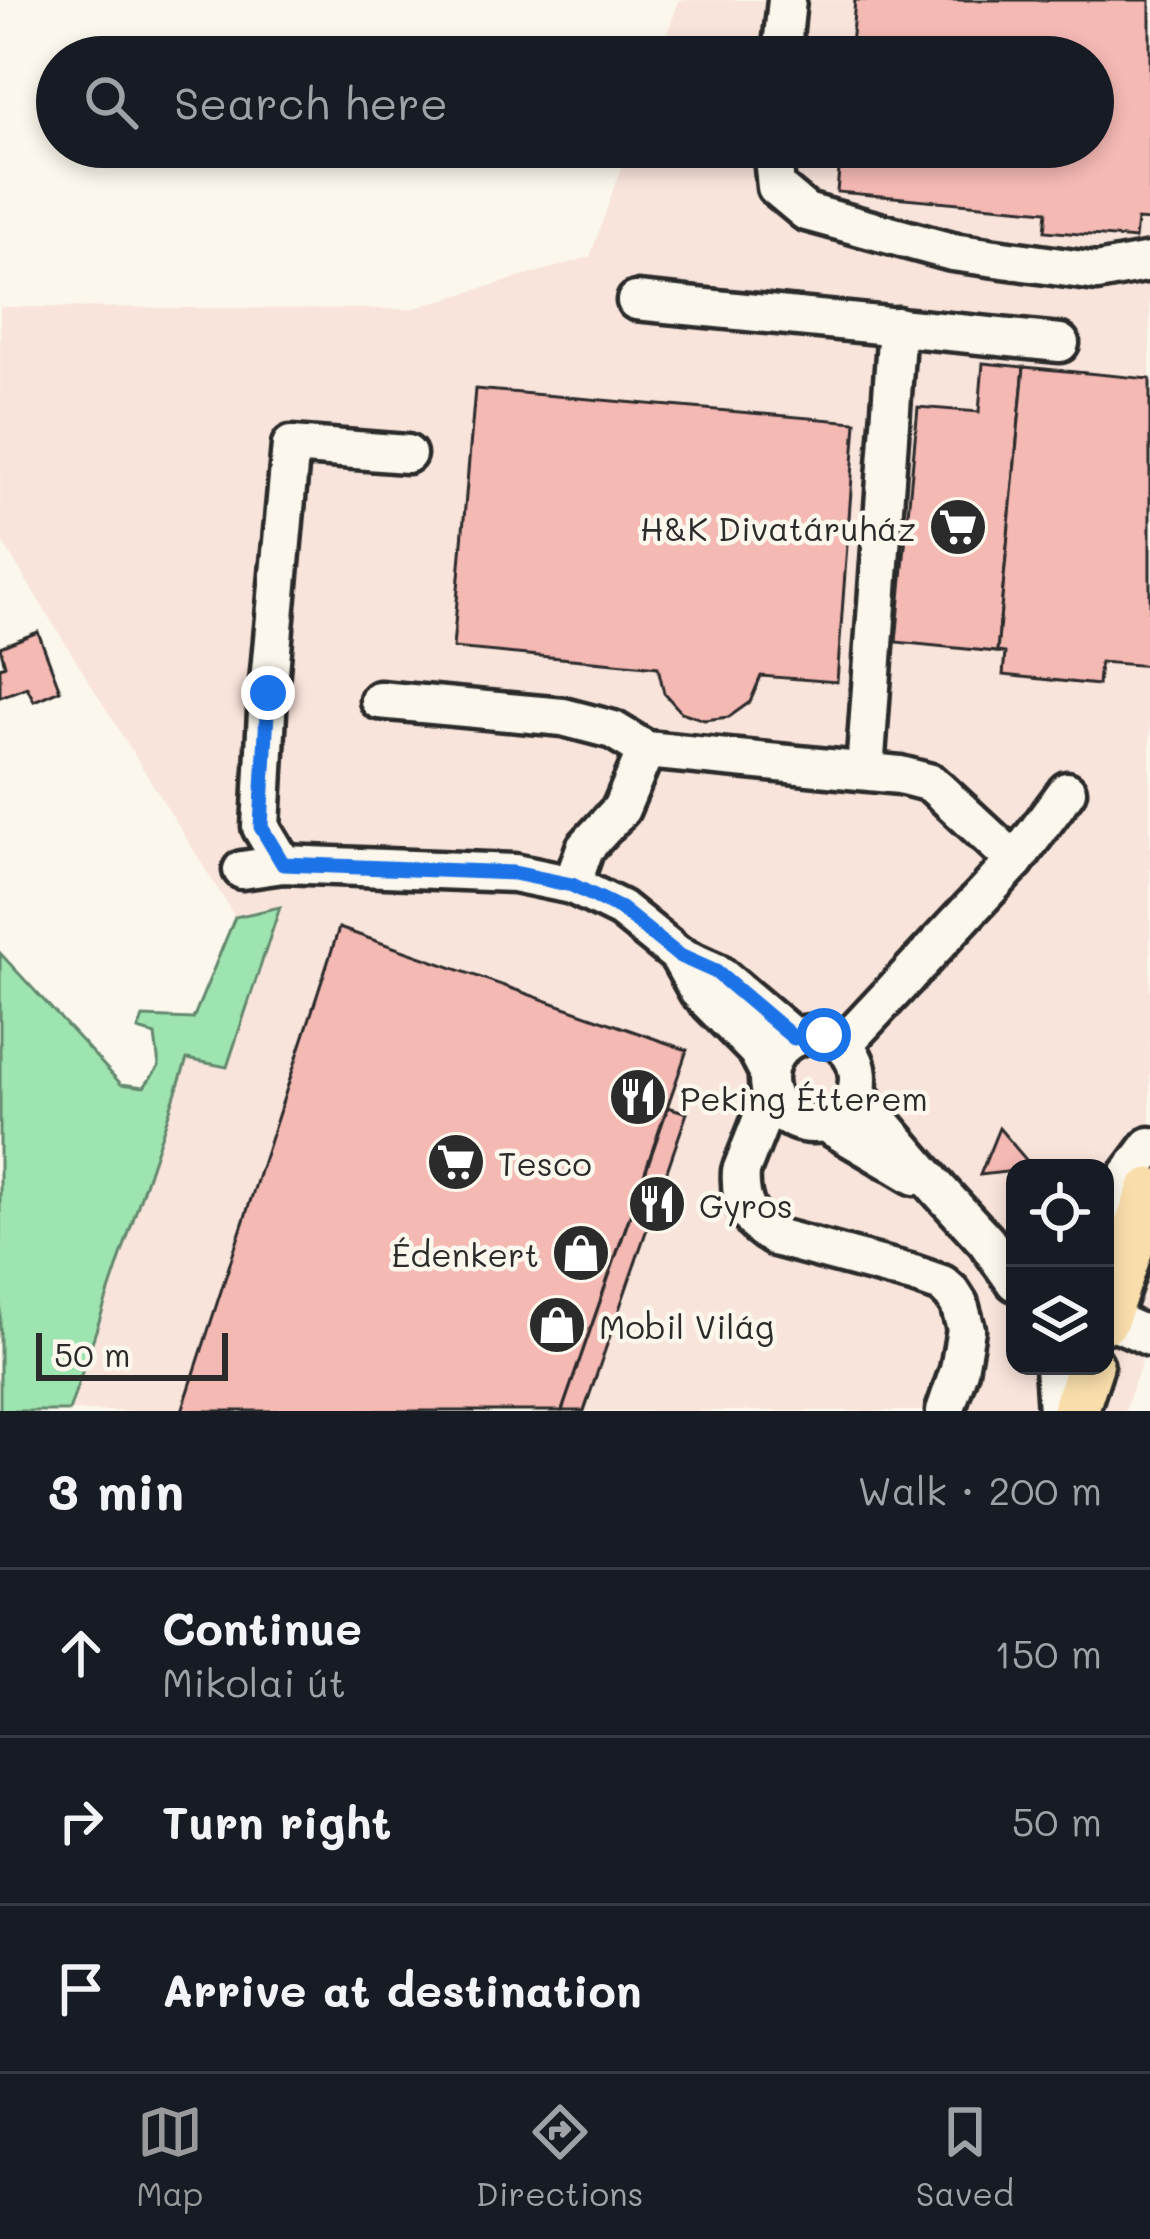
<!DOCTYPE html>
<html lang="en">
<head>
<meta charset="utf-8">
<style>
	:root { --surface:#171b24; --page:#20242c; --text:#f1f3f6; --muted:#9ea1a6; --line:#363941; --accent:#98999b }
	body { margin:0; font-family:Mali,sans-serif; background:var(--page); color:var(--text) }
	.controls { position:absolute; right:36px; bottom:36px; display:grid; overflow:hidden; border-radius:24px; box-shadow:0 6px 18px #0003 }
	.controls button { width:108px; height:108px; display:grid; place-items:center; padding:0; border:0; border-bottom:3px solid var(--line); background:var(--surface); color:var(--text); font:60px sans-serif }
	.scale { position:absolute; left:36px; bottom:30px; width:192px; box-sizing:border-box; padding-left:12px; border:6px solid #2b2b2b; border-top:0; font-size:33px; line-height:42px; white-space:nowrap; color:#2b2b2b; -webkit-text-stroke:9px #fbf7ec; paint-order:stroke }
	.stop { position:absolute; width:36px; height:36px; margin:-27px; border:9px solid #1a73e8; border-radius:50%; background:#fff }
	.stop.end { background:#1a73e8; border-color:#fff; box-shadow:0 3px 12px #0008 }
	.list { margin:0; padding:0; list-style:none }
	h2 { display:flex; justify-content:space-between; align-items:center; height:156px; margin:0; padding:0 48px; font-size:51px }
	h2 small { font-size:39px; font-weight:400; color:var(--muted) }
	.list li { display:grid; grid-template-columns:78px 1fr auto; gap:36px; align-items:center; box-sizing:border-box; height:168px; padding:0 48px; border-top:3px solid var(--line) }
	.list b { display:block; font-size:45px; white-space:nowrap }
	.list p { margin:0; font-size:39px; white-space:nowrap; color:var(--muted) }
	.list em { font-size:39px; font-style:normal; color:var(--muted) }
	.icon { flex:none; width:66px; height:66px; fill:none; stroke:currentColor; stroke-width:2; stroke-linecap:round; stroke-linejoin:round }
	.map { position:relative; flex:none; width:1150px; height:1411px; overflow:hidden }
	.search { position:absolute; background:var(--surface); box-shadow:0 6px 18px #0003; left:36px; right:36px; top:36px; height:132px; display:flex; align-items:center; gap:30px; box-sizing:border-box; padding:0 42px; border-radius:66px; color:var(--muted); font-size:45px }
	.sheet { height:660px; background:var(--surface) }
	nav { display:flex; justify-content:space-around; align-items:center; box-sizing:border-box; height:168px; border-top:3px solid var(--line); background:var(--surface); font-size:33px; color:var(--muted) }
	nav a { display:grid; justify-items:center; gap:6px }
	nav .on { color:var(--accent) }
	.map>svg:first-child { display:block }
	.built { fill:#f9e4db; fill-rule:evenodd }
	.park { fill:#9ee4b0; stroke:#64886e; stroke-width:3 }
	.building { fill:#f5b9b4; stroke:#2b2b2b; stroke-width:3 }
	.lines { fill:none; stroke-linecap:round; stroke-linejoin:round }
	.minor-casing { stroke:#2b2b2b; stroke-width:45 }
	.major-casing { stroke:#2b2b2b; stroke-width:54 }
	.minor { stroke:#fbf7ec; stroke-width:36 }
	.major { stroke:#f9deab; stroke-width:45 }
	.route { stroke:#1a73e8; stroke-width:15 }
	.labels { text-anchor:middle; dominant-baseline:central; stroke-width:9; stroke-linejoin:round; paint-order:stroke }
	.poi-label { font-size:33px; fill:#2b2b2b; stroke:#fbf7ec; text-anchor:start }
</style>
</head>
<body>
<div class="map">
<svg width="1150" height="1411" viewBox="0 0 1150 1411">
	<rect width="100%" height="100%" fill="#fbf7ec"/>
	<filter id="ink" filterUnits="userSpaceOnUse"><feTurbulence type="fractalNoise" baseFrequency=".00833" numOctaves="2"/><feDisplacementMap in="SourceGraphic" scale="24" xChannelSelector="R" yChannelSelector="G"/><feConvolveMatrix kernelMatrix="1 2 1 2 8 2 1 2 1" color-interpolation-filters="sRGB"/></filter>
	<g filter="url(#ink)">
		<path class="built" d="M679,0H1150V1337L1125,1411H69L188,1058L227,1067L279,909L235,917L0,538V307L411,309L590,257L628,147H1093V57H659ZM1015,1168H1105V1366H1015Z"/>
		<path class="park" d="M280,907L227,1067L187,1059L69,1411H0V953L121,1084L144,1087L159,1066L155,1035L138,1030L143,1017L193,1019L235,917Z"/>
		<g class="building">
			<path d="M855,0H1150V221L1137,220L1135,239L1045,231L1047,211L837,192L841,147H1093V57H850Z"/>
			<path d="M983,363L1024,367L997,652L896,642L918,407L979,412Z"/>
			<path d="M1024,367L1150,379V666L1100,662L1098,685L1003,675L1005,653L997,652Z"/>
			<path d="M475,389L856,422L837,682L761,676L750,702L729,717L704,720L681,712L664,693L658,667L453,648Z"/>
			<path d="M38,632L60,690L34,701L27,687L0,697V667L5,665L0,647Z"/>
			<path d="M339,928L687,1050L562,1411H182Z"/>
			<path d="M668,1107L687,1113L584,1411H562Z"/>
			<path d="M999,1128L1033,1168H1015V1171L980,1175Z"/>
		</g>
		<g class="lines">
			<g class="minor-casing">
				<g id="minor">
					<path d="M781,57L787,0"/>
					<path d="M772,147L776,187L806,212L952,252L1097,272L1150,262"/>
					<path d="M636,301L1060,343"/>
					<path d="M379,700L563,717L613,730L646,750"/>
					<path d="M865,771L897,326"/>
					<path d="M283,864L261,827L268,693L291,445L407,454"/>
					<path d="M242,870L283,864L514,873L572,885L621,909L678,955L716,972L794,1038"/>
					<path d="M572,885L585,848L621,809L646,750L900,775L931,783L1015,861"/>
					<path d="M678,955L698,991L757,1051L768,1072"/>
					<circle cx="813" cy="1079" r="45"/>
					<path d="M843,1045L1015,861L1067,791"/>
					<path d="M856,1093L939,1190L986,1241L1015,1282"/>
					<path d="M771,1095L741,1171C739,1201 748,1223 775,1237L913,1274L942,1284L952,1293L959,1304L966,1329L959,1370L945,1411"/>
					<path d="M825,1123L915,1176"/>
					<path d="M1105,1206L1150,1146"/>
					<path d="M1105,1317L1150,1337"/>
					<path d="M1054,1366L1057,1411"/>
				</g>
			</g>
			<g class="major-casing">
				<g id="major">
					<path d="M1105,1320L1150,1191"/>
					<path d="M1075,1411L1090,1366"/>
				</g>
			</g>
			<use href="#minor" class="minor"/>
			<use href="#major" class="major"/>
		</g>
	</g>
	<g class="lines" filter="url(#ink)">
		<path class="route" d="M268,693L261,827L283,864L514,873L572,885L621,909L678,955L716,972L794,1038L808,1034L824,1035"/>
	</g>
	<defs>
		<g id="supermarket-disc" transform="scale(3)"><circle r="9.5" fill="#2b2b2b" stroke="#fbf7ec"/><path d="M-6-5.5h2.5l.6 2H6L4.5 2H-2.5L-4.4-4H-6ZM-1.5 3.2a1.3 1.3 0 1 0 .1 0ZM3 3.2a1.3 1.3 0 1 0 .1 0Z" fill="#fff"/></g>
		<g id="restaurant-disc" transform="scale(3)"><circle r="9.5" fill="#2b2b2b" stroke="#fbf7ec"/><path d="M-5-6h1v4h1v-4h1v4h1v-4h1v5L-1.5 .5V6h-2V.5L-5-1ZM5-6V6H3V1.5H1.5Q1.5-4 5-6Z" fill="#fff"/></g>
		<g id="shop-disc" transform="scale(3)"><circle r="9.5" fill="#2b2b2b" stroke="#fbf7ec"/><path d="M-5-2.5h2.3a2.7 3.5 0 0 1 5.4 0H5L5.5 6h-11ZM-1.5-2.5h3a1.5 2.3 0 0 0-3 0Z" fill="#fff"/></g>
	</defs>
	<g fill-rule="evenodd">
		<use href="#supermarket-disc" x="958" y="527"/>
		<use href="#restaurant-disc" x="638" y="1097"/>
		<use href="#supermarket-disc" x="456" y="1162"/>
		<use href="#restaurant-disc" x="657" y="1204"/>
		<use href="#shop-disc" x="581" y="1253"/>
		<use href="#shop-disc" x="557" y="1325"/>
	</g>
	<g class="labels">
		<g class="poi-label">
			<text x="916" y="527" text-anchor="end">H&amp;K Divatáruház</text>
			<text x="680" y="1097">Peking Étterem</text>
			<text x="498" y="1162">Tesco</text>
			<text x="699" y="1204">Gyros</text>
			<text x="539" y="1253" text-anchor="end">Édenkert</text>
			<text x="599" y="1325">Mobil Világ</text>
		</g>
	</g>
</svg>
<div class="controls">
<button><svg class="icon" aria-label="locate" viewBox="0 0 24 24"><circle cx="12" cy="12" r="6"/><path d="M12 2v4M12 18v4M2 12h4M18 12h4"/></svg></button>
<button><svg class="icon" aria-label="layers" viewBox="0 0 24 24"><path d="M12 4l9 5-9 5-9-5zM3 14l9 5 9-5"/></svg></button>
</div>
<div class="scale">50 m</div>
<div class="stop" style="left:824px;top:1035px"></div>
<div class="stop end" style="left:268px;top:693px"></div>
<div class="search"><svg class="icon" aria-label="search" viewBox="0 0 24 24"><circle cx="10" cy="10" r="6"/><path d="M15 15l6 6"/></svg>Search here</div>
</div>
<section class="sheet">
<h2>3 min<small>Walk · 200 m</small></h2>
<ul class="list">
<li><svg class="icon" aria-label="ahead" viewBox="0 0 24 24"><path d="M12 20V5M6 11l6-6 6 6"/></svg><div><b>Continue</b><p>Mikolai út</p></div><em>150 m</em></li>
<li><svg class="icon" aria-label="right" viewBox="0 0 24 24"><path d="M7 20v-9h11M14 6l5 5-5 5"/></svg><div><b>Turn right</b></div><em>50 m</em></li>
<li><svg class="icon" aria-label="arrive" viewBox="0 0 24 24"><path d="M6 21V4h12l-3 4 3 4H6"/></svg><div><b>Arrive at destination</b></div></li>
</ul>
</section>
<nav>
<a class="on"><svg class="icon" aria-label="map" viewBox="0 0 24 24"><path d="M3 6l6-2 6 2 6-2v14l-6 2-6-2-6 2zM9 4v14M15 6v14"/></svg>Map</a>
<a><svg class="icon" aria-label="directions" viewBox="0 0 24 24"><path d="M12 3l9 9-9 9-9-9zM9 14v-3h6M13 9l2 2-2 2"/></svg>Directions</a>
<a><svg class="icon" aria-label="saved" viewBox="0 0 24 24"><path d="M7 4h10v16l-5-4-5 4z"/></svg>Saved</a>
</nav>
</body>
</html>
